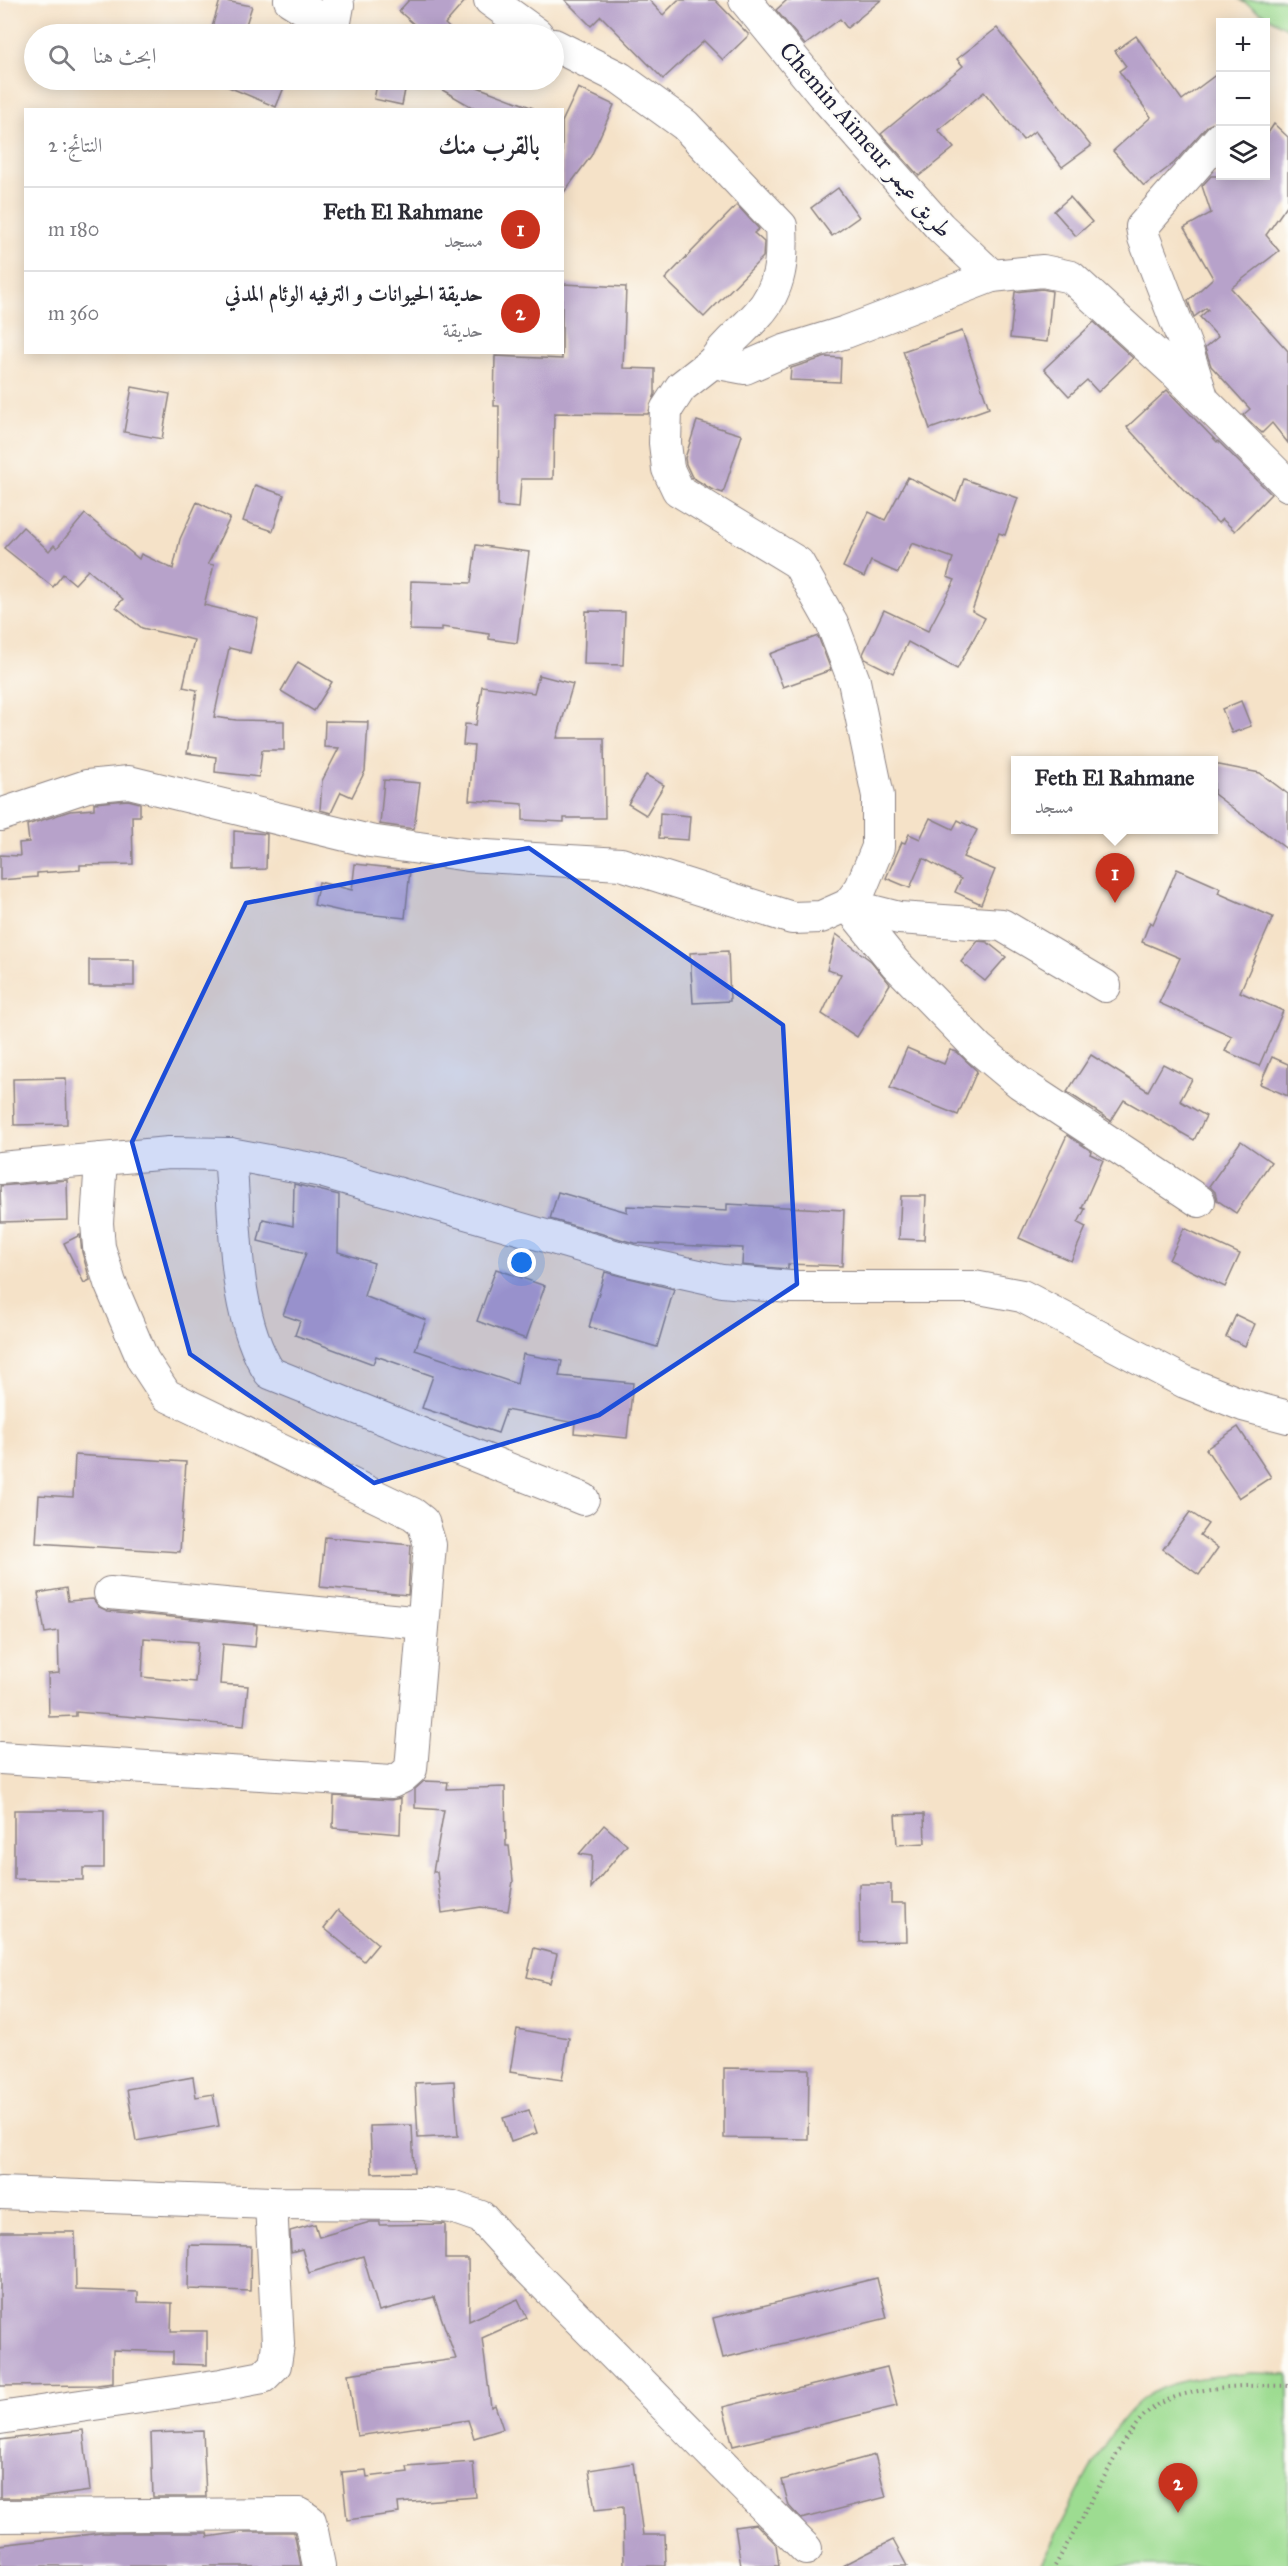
<!DOCTYPE html>
<html lang="ar">
<head>
<meta charset="utf-8">
<style>
	:root { --surface:#fff; --page:#f7f7f7; --text:#2b2b33; --muted:#7c7c81; --line:#e1e1e2; --accent:#c8321e }
	body { margin:0; font-family:"IM FELL Great Primer",Amiri,serif; background:var(--page); color:var(--text); direction:rtl }
	.controls { position:absolute; right:18px; top:18px; display:grid; overflow:hidden; border-radius:0px; box-shadow:0 3px 15px #0003 }
	.controls button { width:54px; height:54px; display:grid; place-items:center; padding:0; border:0; border-bottom:2px solid var(--line); background:var(--surface); color:var(--text); font:30px sans-serif }
	.you { position:absolute; left:522px; top:1263px; width:21px; height:21px; margin:-15px; border:4px solid #fff; border-radius:50%; background:#1a73e8; box-shadow:0 0 0 9px #1a73e833 }
	.badge { display:grid; place-items:center; width:39px; height:39px; border-radius:50%; background:var(--accent); color:#fff; font-size:20px; font-weight:700 }
	.pin { position:absolute; translate:-50% -50px; filter:drop-shadow(0 2px 3px #0008) }
	.pin::after { content:''; position:absolute; top:32px; width:21px; height:18px; background:inherit; clip-path:polygon(0 0,100% 0,50% 100%) }
	.popup { position:absolute; left:1011px; top:756px; width:207px; height:78px; box-sizing:border-box; display:grid; place-content:center; border-radius:0px; background:var(--surface); filter:drop-shadow(0 2px 4px #0005); font-size:20px; white-space:nowrap; color:var(--muted) }
	.popup b { font-size:22px; color:var(--text) }
	.popup::after { content:''; position:absolute; left:50%; top:100%; margin-left:-12px; border:12px solid transparent; border-top-color:var(--surface) }
	.list { margin:0; padding:0; list-style:none }
	h2 { display:flex; justify-content:space-between; align-items:center; height:78px; margin:0; padding:0 24px; font-size:26px }
	h2 small { font-size:20px; font-weight:400; color:var(--muted) }
	.list li { display:grid; grid-template-columns:39px 1fr auto; gap:18px; align-items:center; box-sizing:border-box; height:84px; padding:0 24px; border-top:2px solid var(--line) }
	.list b { display:block; font-size:22px; white-space:nowrap }
	.list p { margin:0; font-size:20px; white-space:nowrap; color:var(--muted) }
	.list em { font-size:20px; font-style:normal; color:var(--muted) }
	.icon { flex:none; width:33px; height:33px; fill:none; stroke:currentColor; stroke-width:2; stroke-linecap:round; stroke-linejoin:round }
	.map { position:relative; flex:none; width:1288px; height:2566px; overflow:hidden; direction:ltr }
	.search { position:absolute; background:var(--surface); box-shadow:0 3px 15px #0003; left:24px; top:24px; width:540px; height:66px; display:flex; align-items:center; gap:15px; box-sizing:border-box; padding:0 21px; border-radius:33px; color:var(--muted); font-size:22px }
	.panel { position:absolute; background:var(--surface); box-shadow:0 3px 15px #0003; left:24px; top:108px; width:540px; height:246px; border-radius:0px; direction:rtl }
	.map>svg:first-child { display:block }
	.park { fill:#9ddc91; stroke:#607f66; stroke-width:1.5 }
	.building { fill:#b7a2ca; fill-rule:evenodd }
	.lines { fill:none; stroke-linecap:round; stroke-linejoin:round }
	.minor-casing { stroke:#8c8282; stroke-width:34 }
	.path { stroke:#8c8282; stroke-width:4; stroke-dasharray:1.5 4.5; stroke-linecap:butt }
	.minor { stroke:#fff; stroke-width:32 }
	.marked { fill:#1d4ed8; fill-opacity:0.2; stroke:#1d4ed8; stroke-width:4.5; stroke-linejoin:round }
	.labels { text-anchor:middle; dominant-baseline:central; stroke-width:4.5; stroke-linejoin:round; paint-order:stroke }
	.street-label { font-size:24px; fill:#22223b; stroke:#fdfcf7 }
</style>
</head>
<body>
<div class="map">
<svg width="1288" height="2566" viewBox="0 0 1288 2566">
	<rect width="100%" height="100%" fill="#fdfcf7"/>
	<filter id="ink" filterUnits="userSpaceOnUse"><feTurbulence type="fractalNoise" baseFrequency=".0167" numOctaves="2"/><feDisplacementMap in="SourceGraphic" scale="12" xChannelSelector="R" yChannelSelector="G"/><feConvolveMatrix kernelMatrix="1 2 1 2 8 2 1 2 1" color-interpolation-filters="sRGB"/></filter>
	<filter id="wash" filterUnits="userSpaceOnUse"><feTurbulence type="fractalNoise" baseFrequency=".008" numOctaves="4" result="noise"/><feDisplacementMap in="SourceGraphic" scale="24" xChannelSelector="R" yChannelSelector="G"/><feGaussianBlur stdDeviation="1.35" result="paint"/><feColorMatrix in="noise" values="0 0 0 0 0 0 0 0 0 0 0 0 0 0 0 0 0 1.4 0 .05"/><feComposite in="paint" operator="in"/></filter>
	<g filter="url(#wash)">
		<rect width="100%" height="100%" fill="#f5e2c8"/>
		<g class="park">
			<path d="M1240,0H1288V29Z"/>
			<path d="M1251,2373L1288,2374V2566H1040C1064,2521 1104,2427 1144,2398C1173,2376 1217,2377 1251,2373Z"/>
		</g>
		<g id="blocks">
			<g class="building">
				<path d="M220,0L252,6L243,34H210Z"/>
				<path d="M409,0H466L445,24L456,34H425L399,11Z"/>
				<path d="M565,0H649L663,15L678,0H715L749,35L723,60L704,41L663,79L601,16L591,26Z"/>
				<path d="M787,0H881L847,28L840,19L805,45L776,10Z"/>
				<path d="M997,28L1091,146L1062,167L1035,131L1023,140L984,92L938,130L954,148L919,176L881,134L963,66L957,59Z"/>
				<path d="M1136,36L1182,100L1221,71V120L1207,126L1174,163L1144,186L1113,151L1151,117L1119,71L1126,66L1115,51Z"/>
				<path d="M212,80H287L276,107Z"/>
				<path d="M378,80H407L402,105L374,99Z"/>
				<path d="M425,80H459L533,108L532,110H477Z"/>
				<path d="M578,88L614,105L591,156L562,195V122Z"/>
				<path d="M1274,124L1288,137V204L1266,235L1279,251L1231,288L1288,351V443L1272,423L1262,433L1243,415L1250,409L1211,366L1205,348L1218,337L1200,317L1208,310L1206,308L1194,317L1188,301L1213,278L1184,228L1211,213L1202,186L1211,176H1266V136Z"/>
				<path d="M838,188L859,217L832,236L811,208Z"/>
				<path d="M1070,197L1092,222L1076,236L1054,211Z"/>
				<path d="M737,205L759,229L754,233L764,242L763,257L704,317L665,279Z"/>
				<path d="M562,284L626,287L623,368L655,369V394L648,414L554,413L553,479H521L519,508L498,506L499,406H494L495,356L562,359Z"/>
				<path d="M1042,289L1052,291L1047,342L1010,338L1015,292Z"/>
				<path d="M1094,322L1133,358L1098,392L1087,380L1069,396L1044,369Z"/>
				<path d="M962,331L989,408L930,429L903,351Z"/>
				<path d="M826,357L841,358L840,382L790,380L791,368Z"/>
				<path d="M132,387L170,394L162,439L124,432Z"/>
				<path d="M1167,390L1217,442L1218,441L1271,494L1235,531L1222,519L1218,523L1183,489L1127,427Z"/>
				<path d="M697,421L742,435L723,493L711,489L692,477L686,464L685,458Z"/>
				<path d="M908,477L956,501L964,479L1018,498L1005,535L999,533L972,611L985,618L957,669L908,642L893,673L865,659L863,654L884,610L928,631L955,580L947,577L953,558L912,543L898,573L871,561L864,577L843,567L869,512L885,520Z"/>
				<path d="M255,485L284,495L273,531L243,521Z"/>
				<path d="M197,502L230,518L208,564L214,565L204,605L258,618L250,653L229,648L214,717L236,720L284,721V750H262L259,777L215,772L216,757L187,753L197,690L183,687L194,640L142,628L116,607L123,599L88,570L75,584L63,574L53,587L4,548L23,527L49,551L54,545L57,548L85,514L139,559L141,554L173,569L180,539Z"/>
				<path d="M476,545L529,552L517,643L489,639V634L442,627V631L410,630L411,581L471,583Z"/>
				<path d="M586,611L625,612L623,665L584,664Z"/>
				<path d="M818,636L831,670L783,687L770,654Z"/>
				<path d="M298,662L332,682L314,711L281,691Z"/>
				<path d="M539,675L573,684L557,738H604L605,818H564V822L523,820V804L469,800L474,746L463,745L465,724L476,725L482,686L534,693Z"/>
				<path d="M1241,701L1251,726L1232,733L1222,709Z"/>
				<path d="M325,721L368,722L365,771L352,797L341,792L331,813L320,810L322,781L339,748L324,747Z"/>
				<path d="M1214,764L1260,773L1288,794V850L1214,794Z"/>
				<path d="M646,775L664,785L646,815L628,804Z"/>
				<path d="M384,780L420,783L414,829L380,824Z"/>
				<path d="M128,800L140,803V816H132L133,864L80,865V870L37,873V877L0,880V855L20,856L19,843L29,842L27,825L70,811L94,809V803Z"/>
				<path d="M660,813L690,816L688,840L659,838Z"/>
				<path d="M930,818L953,829L958,820L977,830L963,857L995,870L981,904L955,892L961,879L923,858L910,888L886,878L902,842L905,843L909,834L920,839Z"/>
				<path d="M234,831L267,834L266,869L234,870Z"/>
				<path d="M355,864L410,870L405,918L345,912L314,905L319,882L352,890Z"/>
				<path d="M1177,869L1220,888L1218,893L1273,917L1240,992L1283,1011L1259,1066L1225,1051L1232,1036L1159,1003L1180,958L1142,942L1150,922L1153,924Z"/>
				<path d="M836,934L871,961L890,984L857,1037L822,1014L841,974L827,970Z"/>
				<path d="M978,941L987,942L1006,957L985,981L961,962Z"/>
				<path d="M728,951L730,1001L693,1003L690,953Z"/>
				<rect x="89" y="960" width="45" height="26"/>
				<path d="M907,1048L944,1064L950,1050L957,1052L977,1071L958,1115L890,1088Z"/>
				<path d="M1091,1055L1148,1091L1163,1064L1192,1079L1180,1101L1206,1116L1194,1140L1124,1100L1111,1121L1067,1092Z"/>
				<path d="M1272,1057L1288,1064V1096L1260,1084Z"/>
				<path d="M66,1078L67,1124L14,1125L13,1079Z"/>
				<path d="M1067,1135L1091,1151L1090,1154L1103,1160L1082,1208L1085,1209L1078,1223L1086,1227L1071,1261L1019,1238Z"/>
				<path d="M1241,1141L1271,1162L1236,1213L1217,1200L1215,1192L1209,1186Z"/>
				<path d="M67,1180L68,1220L1,1222L0,1186Z"/>
				<path d="M294,1184L339,1195L338,1252L374,1263L364,1296L426,1320L415,1350L517,1384L523,1354L562,1361L559,1376L633,1383L627,1438L574,1433L575,1423L506,1410L498,1433L422,1408L433,1376L376,1356L373,1364L295,1335L300,1321L283,1315L306,1253L258,1241L263,1219L293,1226Z"/>
				<path d="M558,1192L627,1212V1206L727,1211V1204L844,1210L842,1266L788,1264V1269L742,1265L743,1248L634,1243L550,1219Z"/>
				<path d="M901,1196H926L924,1240L899,1239Z"/>
				<path d="M1184,1228L1240,1254L1225,1287L1169,1260Z"/>
				<path d="M80,1235L82,1252L90,1280L84,1283L64,1243Z"/>
				<path d="M496,1269L545,1286L526,1339L477,1321Z"/>
				<path d="M605,1272L674,1289L657,1347L589,1327Z"/>
				<path d="M1236,1315L1255,1324L1245,1346L1226,1337Z"/>
				<path d="M1238,1427L1271,1477L1239,1498L1206,1449Z"/>
				<path d="M75,1455L186,1462L180,1552L36,1543L39,1495L73,1497Z"/>
				<path d="M1190,1512L1208,1524L1200,1535L1218,1548L1199,1575L1163,1549Z"/>
				<path d="M325,1537L411,1545L408,1595L320,1587Z"/>
				<path d="M66,1588L68,1601L93,1599L99,1607L108,1611L257,1625L255,1647L223,1644L220,1684L248,1686L244,1726L76,1712V1716L49,1717L48,1674L59,1673L58,1631L45,1633L38,1593ZM144,1638L198,1642L195,1682L142,1677Z"/>
				<path d="M424,1781L448,1782L447,1789L505,1787L506,1846H509L513,1881L508,1911L481,1907L442,1913L437,1872H433L444,1810L415,1808V1789Z"/>
				<path d="M334,1796L391,1800L401,1798L400,1834L333,1828Z"/>
				<path d="M14,1810H104V1868H83V1880L14,1879Z"/>
				<path d="M924,1814L925,1843L897,1845L895,1815Z"/>
				<path d="M604,1825L627,1845L591,1888L592,1856L579,1854Z"/>
				<path d="M859,1884H891V1903H906L907,1941L860,1942Z"/>
				<path d="M338,1910L378,1944L364,1961L324,1928Z"/>
				<path d="M534,1948L557,1954L550,1983L527,1977Z"/>
				<path d="M517,2029L569,2038L562,2080L510,2072Z"/>
				<path d="M724,2068L809,2069L808,2139L724,2138Z"/>
				<path d="M193,2077L196,2097L213,2094L219,2126L136,2141L127,2089Z"/>
				<path d="M454,2081L458,2136L418,2138L415,2083Z"/>
				<path d="M529,2110L537,2133L511,2142L503,2118Z"/>
				<path d="M412,2125L414,2172L372,2173L370,2126Z"/>
				<path d="M370,2222H380V2225L445,2224V2259H468L469,2321L518,2299L527,2318L482,2338L491,2407L495,2405L503,2429L474,2438L468,2420L357,2436L348,2374L456,2359L434,2297L379,2311L363,2256L309,2273L302,2249L291,2252L290,2231L315,2224L319,2237Z"/>
				<path d="M0,2232H75L76,2290L138,2292V2302L172,2303L171,2331H207V2365L173,2364V2352L113,2350V2383L97,2385L0,2386Z"/>
				<path d="M189,2245L251,2246L250,2291L188,2289Z"/>
				<path d="M877,2278L887,2318L723,2358L713,2318Z"/>
				<path d="M887,2367L897,2406L733,2446L723,2407Z"/>
				<path d="M83,2430L90,2491L40,2498H0V2440Z"/>
				<path d="M203,2431L206,2497H153L151,2433Z"/>
				<path d="M875,2455L886,2497L801,2519L789,2506L782,2480Z"/>
				<path d="M473,2462L476,2497L398,2503L399,2513L347,2520L342,2472L366,2470L367,2477L408,2472L407,2467Z"/>
				<path d="M633,2463L643,2535H665L666,2566H624L623,2507L595,2510L589,2470Z"/>
				<path d="M756,2524L776,2544L779,2566H741L735,2527Z"/>
				<path d="M242,2532H294L301,2566H0V2545L101,2533H207L208,2537Z"/>
				<path d="M893,2540L907,2566H842Z"/>
			</g>
		</g>
	</g>
	<g filter="url(#ink)">
		<use href="#blocks" fill-opacity="0" stroke="#8c8282" stroke-width="1.5"/>
		<g class="lines">
			<g class="minor-casing">
				<g id="minor">
					<path d="M290,0L325,22H335L338,5L337,0"/>
					<path d="M490,0L537,34"/>
					<path d="M745,0L823,95L940,227L992,276"/>
					<path d="M554,45L620,78L685,125L781,226C783,258 781,289 758,314C743,331 726,343 713,362L745,368L784,351L846,332L992,276L1043,271L1071,277L1177,374L1288,485"/>
					<path d="M1202,397L1186,347L1144,238L1142,227L1220,138"/>
					<path d="M0,815L87,786L129,782L370,841L468,855L621,864L792,918L821,917L848,905L861,888L878,847V796L854,681L832,623L798,563L678,490L668,469L665,443L666,410L681,387L713,362"/>
					<path d="M848,905L895,963L978,1048L1020,1083L1199,1201"/>
					<path d="M848,905L899,918L1002,925L1105,986"/>
					<path d="M230,1154C236,1222 232,1315 270,1373L583,1499"/>
					<path d="M0,1168L169,1153L230,1154L317,1170L632,1261L722,1281L790,1287H974L1022,1296L1185,1382L1243,1405L1288,1417"/>
					<path d="M110,1593L423,1623"/>
					<path d="M0,1758L392,1782L402,1777L411,1769L430,1545L423,1522L413,1514L166,1395L143,1360L110,1283L99,1247L97,1223L101,1159"/>
					<path d="M0,2193L271,2203L423,2204L452,2207L481,2217L521,2261L806,2549"/>
					<path d="M0,2418L221,2385L263,2377L275,2365L278,2344L271,2203"/>
					<path d="M0,2516L300,2514L310,2521L319,2566"/>
				</g>
			</g>
			<path class="path" d="M1055,2566L1123,2443C1132,2431 1140,2417 1153,2408C1186,2385 1249,2385 1288,2386"/>
			<use href="#minor" class="minor"/>
		</g>
	</g>
	<path class="marked" d="M529,848L783,1025L797,1284L599,1415L374,1483L190,1354L132,1142L246,903Z"/>
	<g class="labels">
		<g class="street-label">
			<text transform="translate(866 140) rotate(49)">Chemin Aïmeur طريق عيمر</text>
		</g>
	</g>
</svg>
<div class="controls">
<button>+</button>
<button>−</button>
<button><svg class="icon" aria-label="layers" viewBox="0 0 24 24"><path d="M12 4l9 5-9 5-9-5zM3 14l9 5 9-5"/></svg></button>
</div>
<div class="you"></div>
<div class="pin badge" style="left:1115px;top:903px">1</div>
<div class="popup"><b>Feth El Rahmane</b>مسجد</div>
<div class="pin badge" style="left:1178px;top:2513px">2</div>
<div class="search"><svg class="icon" aria-label="search" viewBox="0 0 24 24"><circle cx="10" cy="10" r="6"/><path d="M15 15l6 6"/></svg>ابحث هنا</div>
<section class="panel">
<h2>بالقرب منك<small>النتائج: 2</small></h2>
<ul class="list">
<li><span class="badge">1</span><div><b>Feth El Rahmane</b><p>مسجد</p></div><em>180 m</em></li>
<li><span class="badge">2</span><div><b>حديقة الحيوانات و الترفيه الوئام المدني</b><p>حديقة</p></div><em>360 m</em></li>
</ul>
</section>
</div>
</body>
</html>
